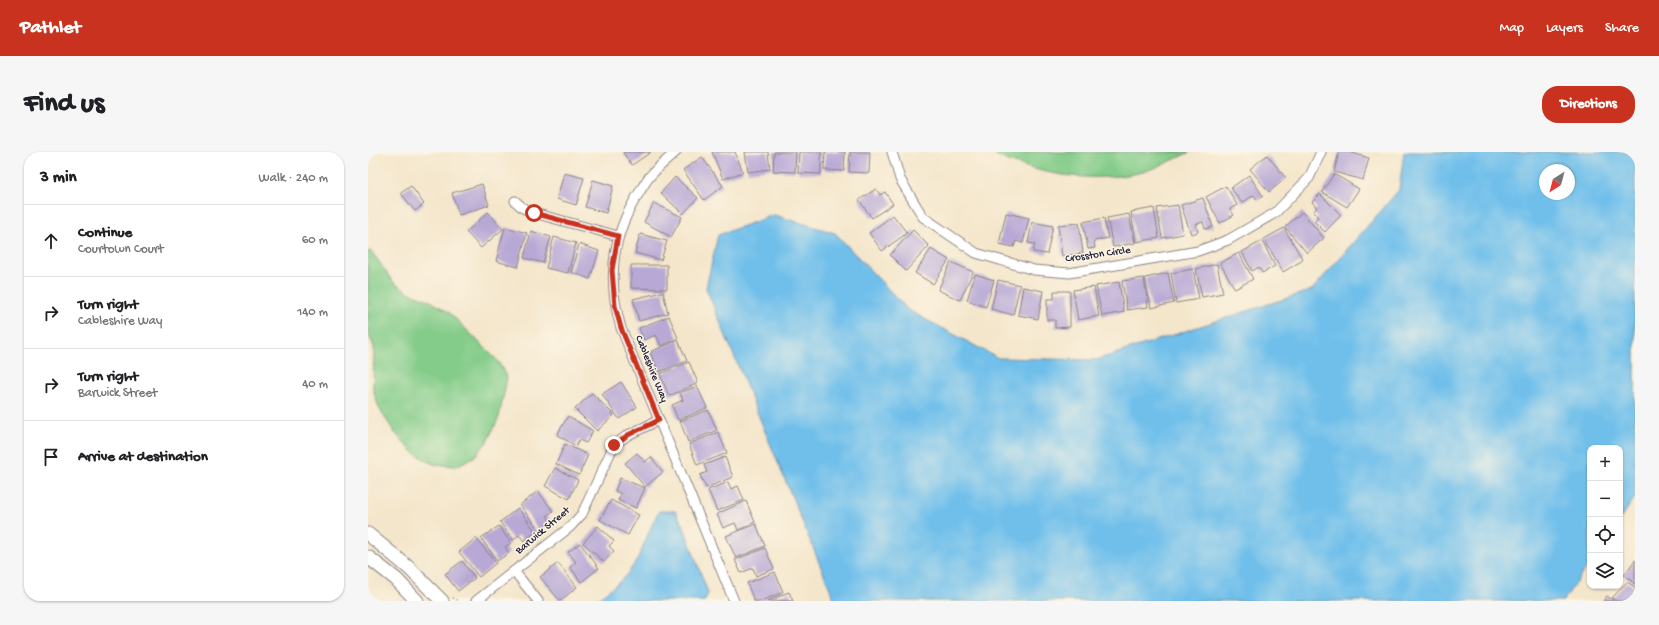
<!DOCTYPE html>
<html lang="en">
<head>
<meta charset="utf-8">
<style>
	:root { --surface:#fff; --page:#f6f6f6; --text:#202124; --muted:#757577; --line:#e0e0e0; --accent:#c8321e }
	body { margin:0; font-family:"Gochi Hand",sans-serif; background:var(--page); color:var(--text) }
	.controls { position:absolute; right:12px; bottom:12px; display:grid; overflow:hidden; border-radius:8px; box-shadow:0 1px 3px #0004 }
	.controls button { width:36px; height:36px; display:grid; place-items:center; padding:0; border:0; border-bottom:1px solid var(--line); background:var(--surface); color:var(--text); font:20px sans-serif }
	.compass { position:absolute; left:1171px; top:12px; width:36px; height:36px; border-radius:50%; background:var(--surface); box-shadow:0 1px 3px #0004; rotate:216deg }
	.stop { position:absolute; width:12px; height:12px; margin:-9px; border:3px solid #c8321e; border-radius:50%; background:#fff }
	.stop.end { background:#c8321e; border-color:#fff; box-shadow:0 1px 4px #0008 }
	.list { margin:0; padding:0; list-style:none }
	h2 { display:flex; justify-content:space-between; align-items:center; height:52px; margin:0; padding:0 16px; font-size:17px }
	h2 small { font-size:13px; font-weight:400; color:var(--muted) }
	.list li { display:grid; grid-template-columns:26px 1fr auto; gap:12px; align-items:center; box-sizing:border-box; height:72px; padding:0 16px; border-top:1px solid var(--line) }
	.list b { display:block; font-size:15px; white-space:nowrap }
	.list p { margin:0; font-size:13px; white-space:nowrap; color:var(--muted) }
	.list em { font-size:13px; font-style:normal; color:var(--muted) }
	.icon { flex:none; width:22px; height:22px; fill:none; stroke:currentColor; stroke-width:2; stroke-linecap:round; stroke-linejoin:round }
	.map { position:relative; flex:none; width:1267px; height:449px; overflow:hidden; border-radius:16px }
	header { display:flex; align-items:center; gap:24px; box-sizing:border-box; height:56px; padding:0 20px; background:var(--accent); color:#fff }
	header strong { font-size:19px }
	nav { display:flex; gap:22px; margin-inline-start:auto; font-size:14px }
	.intro { display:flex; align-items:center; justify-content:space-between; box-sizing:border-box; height:96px; padding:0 24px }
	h1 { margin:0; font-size:28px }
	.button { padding:10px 18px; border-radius:16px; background:var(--accent); color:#fff; font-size:14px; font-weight:700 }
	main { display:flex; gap:24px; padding:0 24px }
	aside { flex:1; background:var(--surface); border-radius:16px; box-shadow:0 1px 3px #0004 }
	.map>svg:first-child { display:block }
	.green { fill:#83cc89; stroke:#527762 }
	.water { fill:#70bfeb; stroke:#497093; fill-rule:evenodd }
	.building { fill:#b7a8d6 }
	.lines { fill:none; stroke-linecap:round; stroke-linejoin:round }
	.street-casing { stroke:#8b8483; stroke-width:11 }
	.secondary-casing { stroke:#8b8483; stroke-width:15 }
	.path { stroke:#8b8483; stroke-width:1.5; stroke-dasharray:1 3; stroke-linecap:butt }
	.street { stroke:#fff; stroke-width:9 }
	.secondary { stroke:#fff; stroke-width:13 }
	.route { stroke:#c8321e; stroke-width:5 }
	.labels { text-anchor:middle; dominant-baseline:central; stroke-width:3; stroke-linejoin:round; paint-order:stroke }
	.street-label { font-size:11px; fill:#22223b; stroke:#fcf5e5 }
</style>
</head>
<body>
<header>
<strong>Pathlet</strong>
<nav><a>Map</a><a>Layers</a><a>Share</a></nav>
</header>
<div class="intro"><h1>Find us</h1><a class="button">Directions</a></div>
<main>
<aside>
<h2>3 min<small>Walk · 240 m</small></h2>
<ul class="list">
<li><svg class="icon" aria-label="ahead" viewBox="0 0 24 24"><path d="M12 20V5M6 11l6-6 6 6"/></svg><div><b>Continue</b><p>Courtown Court</p></div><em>60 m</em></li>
<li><svg class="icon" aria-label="right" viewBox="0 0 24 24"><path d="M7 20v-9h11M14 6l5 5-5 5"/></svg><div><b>Turn right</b><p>Cableshire Way</p></div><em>140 m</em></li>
<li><svg class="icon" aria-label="right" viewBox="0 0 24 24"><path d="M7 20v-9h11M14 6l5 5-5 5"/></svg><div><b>Turn right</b><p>Barwick Street</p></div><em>40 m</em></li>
<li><svg class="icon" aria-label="arrive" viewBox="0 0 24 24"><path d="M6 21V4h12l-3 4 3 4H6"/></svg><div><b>Arrive at destination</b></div></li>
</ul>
</aside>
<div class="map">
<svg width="1267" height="449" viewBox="0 0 1267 449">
	<rect width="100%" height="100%" fill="#fcf5e5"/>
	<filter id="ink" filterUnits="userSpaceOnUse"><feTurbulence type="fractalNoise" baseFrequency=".025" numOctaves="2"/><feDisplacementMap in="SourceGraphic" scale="8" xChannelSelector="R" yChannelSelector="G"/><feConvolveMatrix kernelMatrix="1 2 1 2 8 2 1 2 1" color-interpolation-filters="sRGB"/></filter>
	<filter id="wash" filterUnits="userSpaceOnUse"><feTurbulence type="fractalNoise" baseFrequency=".012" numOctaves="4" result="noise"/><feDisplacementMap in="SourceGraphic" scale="16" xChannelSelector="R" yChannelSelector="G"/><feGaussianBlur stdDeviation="0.9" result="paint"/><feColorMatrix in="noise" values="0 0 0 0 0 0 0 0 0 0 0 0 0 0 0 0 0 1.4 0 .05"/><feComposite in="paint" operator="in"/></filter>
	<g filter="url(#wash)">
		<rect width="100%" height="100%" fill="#f4e6cb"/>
		<g class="green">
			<path d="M621,0H822C807,7 791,15 775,20C724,32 667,23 621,0Z"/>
			<path d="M0,99L4,100L25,130L40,140L61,148L82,161L130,209L139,226L131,265L119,290L106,305L88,314L65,312L46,301L27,281L11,256L5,237L6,195L0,181Z"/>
		</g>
		<g class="water">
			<path d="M1036,0H1267V346L1252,367V296H1222V410L1195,449H467L338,136L350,83L406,63L467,81L540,158L630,206L728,208L944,138L1031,38ZM1177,18H1201V42H1177Z"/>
			<path d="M291,359H307L315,373L340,441L337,449H226C237,440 251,432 260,421C275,403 279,379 291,359Z"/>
		</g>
		<g id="blocks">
			<g class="building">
				<path d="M257,0H283L264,13L255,1Z"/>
				<path d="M344,0H367L375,20L355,27Z"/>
				<path d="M377,0H400L402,17L380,20Z"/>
				<path d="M406,0H428L427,20L405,19Z"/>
				<path d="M431,0H453V22L430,21Z"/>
				<path d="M457,0H477L476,19L456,18Z"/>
				<path d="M482,0H502L501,21L481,20Z"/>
				<path d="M971,0H981L1001,6L995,28L966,20Z"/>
				<path d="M899,3L918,26L901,40L882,17Z"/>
				<path d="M334,5L355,34L336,48L315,18Z"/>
				<path d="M196,21L216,26L208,53L189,47Z"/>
				<path d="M966,22L991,37L979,55L954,40Z"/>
				<path d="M881,23L895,44L889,48L886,43L874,51L863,36Z"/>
				<path d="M307,25L330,46L315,62L293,41Z"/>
				<path d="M225,28L245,34L238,61L217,55Z"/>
				<path d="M114,32L121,53L91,63L84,41Z"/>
				<path d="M43,34L56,52L47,59L33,41Z"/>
				<path d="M858,34L869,53L862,57L866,63L852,71L838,45Z"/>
				<path d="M508,37L512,43L517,40L525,52L504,66L491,48Z"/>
				<path d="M952,42L973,63L957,80L946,69L950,65L945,60L949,56L944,50Z"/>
				<path d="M835,46L845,75L837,77L835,70L828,72L830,80L823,82L813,53Z"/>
				<path d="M286,51L314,65L303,85L276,70Z"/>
				<path d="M810,53L815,82L794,86L789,56Z"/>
				<path d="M786,56L791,86L768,90L763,60Z"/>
				<path d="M120,60L135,77L113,96L98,80Z"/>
				<path d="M934,60L956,86L939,101L917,75Z"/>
				<path d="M638,61L661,66L655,91L648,89L646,95L631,92Z"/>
				<path d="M761,62L767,91L745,95L739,66Z"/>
				<path d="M525,63L539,81L514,99L501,81Z"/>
				<path d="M736,66L740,86L726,89L727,96L720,97L715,70Z"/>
				<path d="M664,70L685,74L679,102L665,100L667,92L660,91Z"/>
				<path d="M711,71L715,101L694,104L690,73Z"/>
				<path d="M137,75L159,81L150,115L128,109Z"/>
				<path d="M916,76L935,108L915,120L896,87Z"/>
				<path d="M545,78L561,94L538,119L522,103Z"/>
				<path d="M163,79L183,85L175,111L156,106Z"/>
				<path d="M272,82L299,89L293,108L267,101Z"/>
				<path d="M186,85L208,91L200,121L178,116Z"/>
				<path d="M894,89L907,114L894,121L891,115L884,119L874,100Z"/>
				<path d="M211,92L231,99L222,127L203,120Z"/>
				<path d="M563,97L581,108L565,132L547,121Z"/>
				<path d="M871,101L885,127L867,137L852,111Z"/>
				<path d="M583,110L605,120L592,148L570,138Z"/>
				<path d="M849,112L855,141L834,145L828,117Z"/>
				<path d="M263,113H299V137L263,136Z"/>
				<path d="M825,117L831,147L808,151L803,121Z"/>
				<path d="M800,121L806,151L783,156L777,126Z"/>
				<path d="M607,122L626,128L618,155L599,148Z"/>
				<path d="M776,126L780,155L759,158L754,129Z"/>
				<path d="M630,128L652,133L645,163L623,157Z"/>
				<path d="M751,130L756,160L734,164L728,134Z"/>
				<path d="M655,135L675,139L670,167L650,163Z"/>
				<path d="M726,135L731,164L710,168L705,138Z"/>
				<path d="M686,139H702V175L687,176V168H679V147H686Z"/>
				<path d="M295,140L300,161L271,169L265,147Z"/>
				<path d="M301,164L310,186L293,194L288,183L276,188L271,176Z"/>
				<path d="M310,188L319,209L291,220L282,200Z"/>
				<path d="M321,210L330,231L301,244L292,222Z"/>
				<path d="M253,230L269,255L251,267L234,242Z"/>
				<path d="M329,234L339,256L310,268L304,253L315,248L312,241Z"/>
				<path d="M224,241L246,263L229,279L207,257Z"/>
				<path d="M340,258L349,278L320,290L312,269Z"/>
				<path d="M200,264L225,279L218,291L211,288L208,294L189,283Z"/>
				<path d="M350,280L359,301L329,313L321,292Z"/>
				<path d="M197,292L220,303L211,323L188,312Z"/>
				<path d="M269,301L277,310L283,305L295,320L277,335L257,311Z"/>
				<path d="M357,305L365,325L338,336L332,323L339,320L336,313Z"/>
				<path d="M187,316L210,328L201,347L177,334Z"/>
				<path d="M252,326L277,336L268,356L250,348L253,342L247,339Z"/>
				<path d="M360,330L363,337L370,334L376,348L349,359L340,338Z"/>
				<path d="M170,339L185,359L179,364L183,369L171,378L152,353Z"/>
				<path d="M243,348L271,363L260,383L232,368Z"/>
				<path d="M378,349L387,370L370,378L367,371L355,376L349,362Z"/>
				<path d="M150,356L168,380L156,389L151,383L145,388L132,370Z"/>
				<path d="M388,372L397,394L368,406L358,384Z"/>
				<path d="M131,374L143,391L137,395L141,401L129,409L113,386Z"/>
				<path d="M230,374L246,389L241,394L246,399L236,410L215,391Z"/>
				<path d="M108,386L128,411L111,425L91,400Z"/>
				<path d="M212,391L231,416L213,430L202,415L208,410L200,400Z"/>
				<path d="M397,396L406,417L388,424L385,416L373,421L367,408Z"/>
				<path d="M1267,408V432L1256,423Z"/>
				<path d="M94,409L107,426L90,439L77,422Z"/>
				<path d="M190,411L209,435L192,449L172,425Z"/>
				<path d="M407,420L415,440L393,449H386L379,431Z"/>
				<path d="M1259,430L1267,435V448L1248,449L1244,446Z"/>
				<path d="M421,440L425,449H399Z"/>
				<path d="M1239,444L1246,449H1235Z"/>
			</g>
		</g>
	</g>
	<g filter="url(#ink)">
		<use href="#blocks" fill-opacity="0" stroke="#8b8483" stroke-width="1"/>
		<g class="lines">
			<g class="street-casing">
				<g id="street">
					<path d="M308,0C299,8 290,15 283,23C278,28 275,35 271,41C243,84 239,128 253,176L366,449"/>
					<path d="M524,0L532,27L555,65L608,101L666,118L701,121L830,99L860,88L907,61L941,26L953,0"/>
					<path d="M147,49L155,56L166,61L250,84"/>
					<path d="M146,419L170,449"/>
					<path d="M108,449L202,375L214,362L246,293L260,283L291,268"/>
				</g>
			</g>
			<g class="secondary-casing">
				<g id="secondary">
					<path d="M0,382L40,415L74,449"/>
					<path d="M0,405L28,427L49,449"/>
				</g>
			</g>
			<path class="path" d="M85,446L92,449"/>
			<use href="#street" class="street"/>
			<use href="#secondary" class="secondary"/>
		</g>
	</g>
	<g class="lines" filter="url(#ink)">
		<path class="route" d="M166,61L250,84L244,118L247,154L253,176L291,268L260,283L246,293"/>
	</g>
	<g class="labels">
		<g class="street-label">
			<text transform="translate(730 103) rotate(-8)">Crosston Circle</text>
			<text transform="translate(283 217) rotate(68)">Cableshire Way</text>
			<text transform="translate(175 379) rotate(-40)">Barwick Street</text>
		</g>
	</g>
</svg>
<div class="controls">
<button>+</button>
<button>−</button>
<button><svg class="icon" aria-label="locate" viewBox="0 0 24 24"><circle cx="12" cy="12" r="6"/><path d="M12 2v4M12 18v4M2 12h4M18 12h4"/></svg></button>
<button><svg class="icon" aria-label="layers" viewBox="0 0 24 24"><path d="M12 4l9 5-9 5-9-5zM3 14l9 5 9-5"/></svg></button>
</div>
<svg class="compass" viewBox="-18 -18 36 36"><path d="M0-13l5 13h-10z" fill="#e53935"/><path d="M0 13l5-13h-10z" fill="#757577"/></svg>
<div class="stop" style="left:166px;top:61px"></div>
<div class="stop end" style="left:246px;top:293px"></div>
</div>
</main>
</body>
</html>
